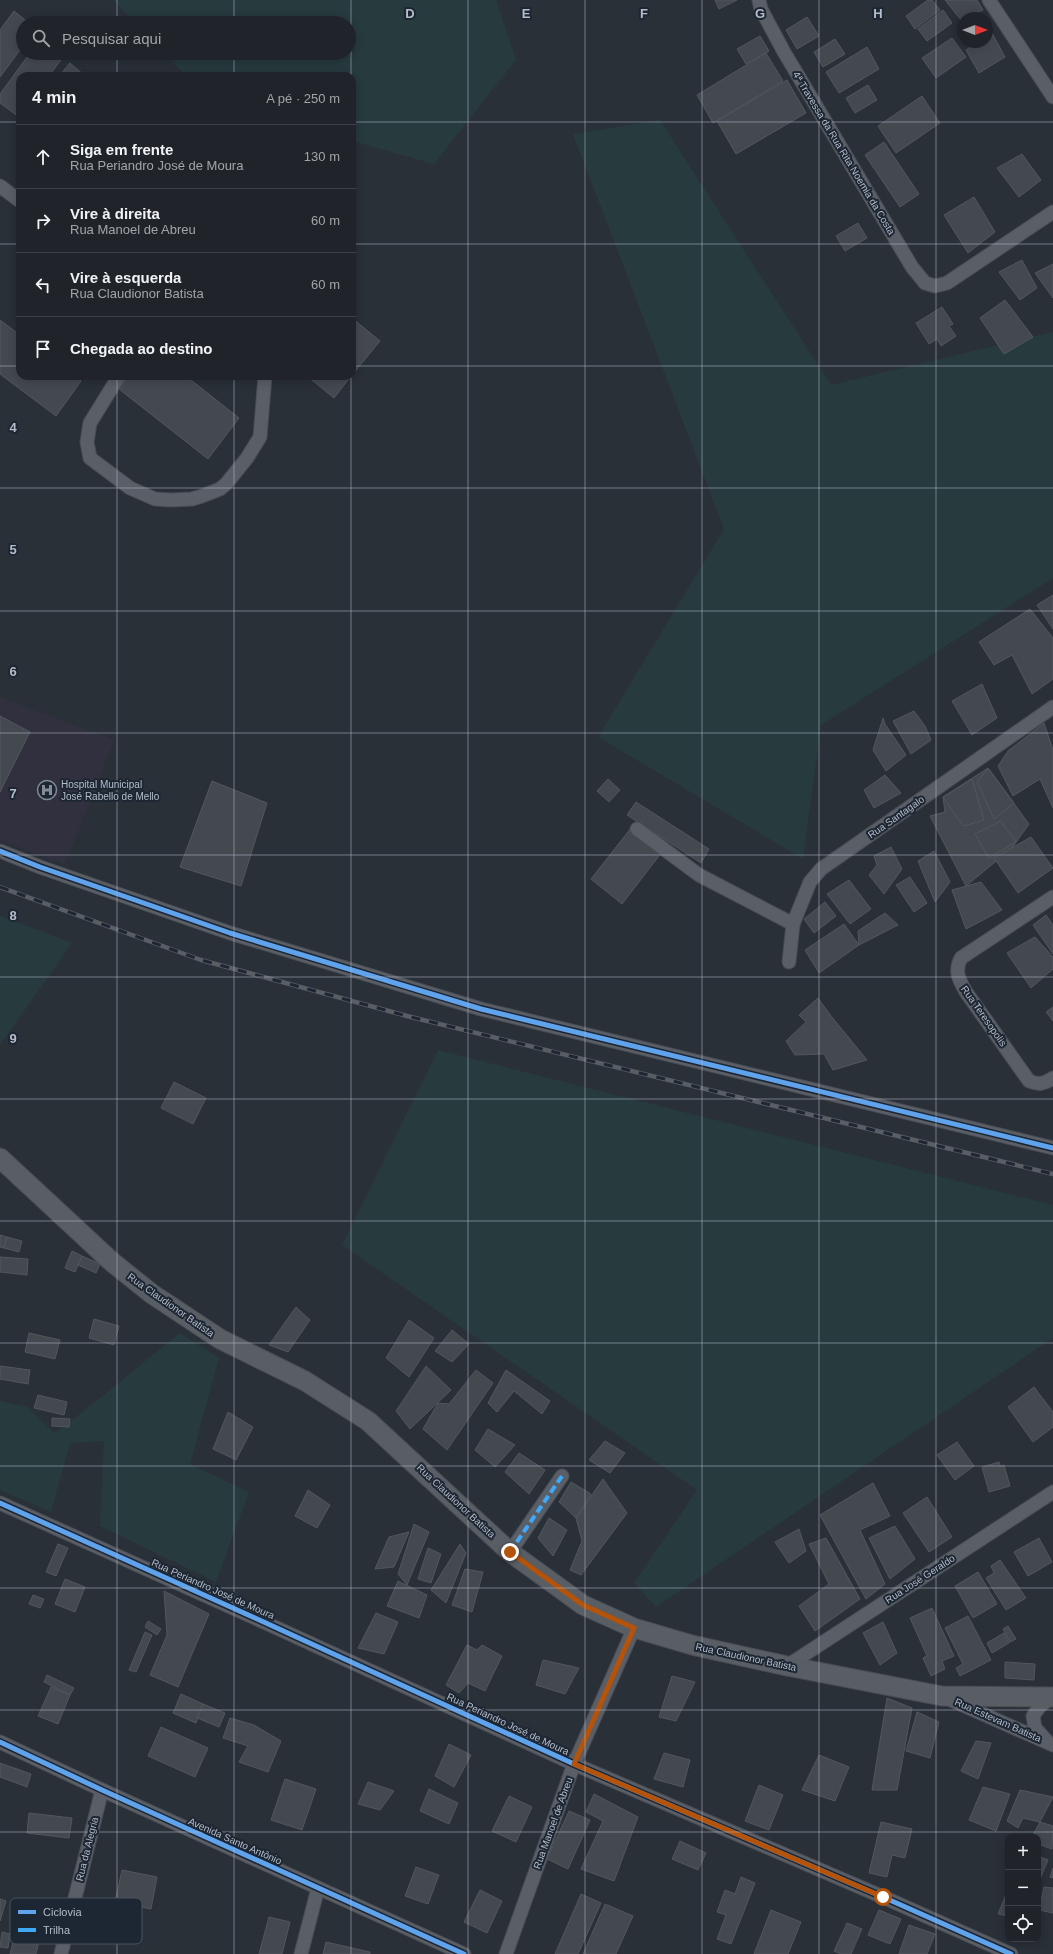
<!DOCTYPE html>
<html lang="pt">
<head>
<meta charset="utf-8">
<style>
	:root { --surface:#20242a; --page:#2d3036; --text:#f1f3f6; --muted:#a2a4a8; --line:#3d4147 }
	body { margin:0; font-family:Helvetica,sans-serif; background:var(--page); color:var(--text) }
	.controls { position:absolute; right:12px; bottom:12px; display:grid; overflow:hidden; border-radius:8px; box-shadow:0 2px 10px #0003 }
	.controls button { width:36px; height:36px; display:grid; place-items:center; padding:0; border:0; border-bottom:1px solid var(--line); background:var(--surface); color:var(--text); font:20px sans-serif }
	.compass { position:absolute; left:957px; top:12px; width:36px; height:36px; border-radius:50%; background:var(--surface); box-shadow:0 2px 10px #0003; rotate:90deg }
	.stop { position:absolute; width:12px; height:12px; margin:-9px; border:3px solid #b45309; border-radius:50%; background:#fff }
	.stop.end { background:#b45309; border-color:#fff; box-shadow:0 1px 4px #0008 }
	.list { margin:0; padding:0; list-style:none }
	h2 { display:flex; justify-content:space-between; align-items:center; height:52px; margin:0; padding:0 16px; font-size:17px }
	h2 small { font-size:13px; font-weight:400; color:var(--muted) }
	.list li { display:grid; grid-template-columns:26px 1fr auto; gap:12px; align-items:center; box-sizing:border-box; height:64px; padding:0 16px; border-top:1px solid var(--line) }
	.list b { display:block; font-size:15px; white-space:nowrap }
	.list p { margin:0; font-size:13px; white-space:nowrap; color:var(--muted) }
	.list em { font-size:13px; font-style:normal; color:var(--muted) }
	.icon { flex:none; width:22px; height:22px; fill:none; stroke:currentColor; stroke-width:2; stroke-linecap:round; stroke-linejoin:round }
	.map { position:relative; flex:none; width:1053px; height:1954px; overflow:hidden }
	.search { position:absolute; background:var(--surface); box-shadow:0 2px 10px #0003; left:16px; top:16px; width:340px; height:44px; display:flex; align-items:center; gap:10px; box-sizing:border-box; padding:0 14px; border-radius:22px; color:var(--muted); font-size:15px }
	.panel { position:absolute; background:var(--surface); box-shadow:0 2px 10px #0003; left:16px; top:72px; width:340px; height:308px; border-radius:12px }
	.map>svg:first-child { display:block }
	.medical { fill:#31303e }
	.green { fill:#273a3e }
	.building { fill:#444950; stroke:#52575f }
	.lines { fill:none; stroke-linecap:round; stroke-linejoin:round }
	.minor-casing { stroke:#484c53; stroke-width:15 }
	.secondary-casing { stroke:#484c53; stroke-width:21 }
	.minor { stroke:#5a5e66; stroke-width:13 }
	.secondary { stroke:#595d64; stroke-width:19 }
	.rail-casing { stroke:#595d64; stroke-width:4.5 }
	.rail { stroke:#1d2633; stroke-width:3; stroke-dasharray:9; stroke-linecap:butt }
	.quiet { stroke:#3fa9f5; stroke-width:4; stroke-dasharray:8 4; stroke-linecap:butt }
	.cycleway-casing { stroke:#1d2633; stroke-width:8 }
	.cycleway { stroke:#60a3ed; stroke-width:5 }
	.route { stroke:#b45309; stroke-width:5 }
	.grid { fill:none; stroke:#b4bcc9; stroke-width:1; stroke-opacity:0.55 }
	.labels { text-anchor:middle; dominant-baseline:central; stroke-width:4; stroke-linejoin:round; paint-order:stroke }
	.street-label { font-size:10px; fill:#b4bcc9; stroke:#1d2633 }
	.poi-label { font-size:10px; fill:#b4bcc9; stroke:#1d2633; text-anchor:start }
	.key { fill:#1d2633; stroke:#4a5360; stroke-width:1 }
	.key-label { font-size:11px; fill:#b4bcc9 }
	.grid-label { font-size:13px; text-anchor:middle; font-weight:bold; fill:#b4bcc9; stroke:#1d2633; stroke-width:4; stroke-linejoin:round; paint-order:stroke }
</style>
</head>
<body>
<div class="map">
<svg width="1053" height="1954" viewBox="0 0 1053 1954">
	<rect width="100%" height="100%" fill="#2a3038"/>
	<path class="medical" d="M0,697L114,740L65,865L0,840Z"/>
	<g class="green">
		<path d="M113,0H496L516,60L434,164L352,141V76H186L164,53H349V23H135Z"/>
		<path d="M660,120L831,385L1053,332V578L821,725L803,859L598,737L724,529L573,134Z"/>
		<path d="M0,916L72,943L0,1045Z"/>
		<path d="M438,1050L1053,1205V1338L656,1607L634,1583L697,1490L342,1245Z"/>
		<path d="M180,1333L219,1358L190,1464L249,1492L216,1582L100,1526L104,1441L70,1443L51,1512L0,1490V1401L27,1407L54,1433L74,1419Z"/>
	</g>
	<g class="building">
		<path d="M715,0H737L719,9Z"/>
		<path d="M928,0H932L940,10L915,29L906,16Z"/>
		<path d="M945,0H977L983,10L961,20Z"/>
		<path d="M943,10L952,23L927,41L918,29Z"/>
		<path d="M14,11L29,23H23V46L0,77V30Z"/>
		<path d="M807,17L819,36L797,49L786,30Z"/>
		<path d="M992,33L1005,57L979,73L966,50L978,42H987V36Z"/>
		<path d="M760,36L769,51L746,64L737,49Z"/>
		<path d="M952,38L966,57L936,78L922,58Z"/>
		<path d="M835,39L845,54L823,67L814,52Z"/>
		<path d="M867,47L879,69L839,93L826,72Z"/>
		<path d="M30,53H66L49,76H20L19,117L0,103V94Z"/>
		<path d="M766,53L783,81L713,123L697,95Z"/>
		<path d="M70,63L85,76H59Z"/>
		<path d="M787,80L806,113L736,154L717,121Z"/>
		<path d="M868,85L877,100L855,113L846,98Z"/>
		<path d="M922,96L940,123L896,153L878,126Z"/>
		<path d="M884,142L919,194L900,207L865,155Z"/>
		<path d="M1022,154L1041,180L1019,197L997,168Z"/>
		<path d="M974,197L995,232L968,253L944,215Z"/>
		<path d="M858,223L867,238L845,251L836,236Z"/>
		<path d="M1022,260L1037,288L1020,300L999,272Z"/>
		<path d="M1053,264V298L1035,273Z"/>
		<path d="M1005,300L1033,337L1004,354L980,318Z"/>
		<path d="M942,307L953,324L949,326L956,336L941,346L937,339L929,344L916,323Z"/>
		<path d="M352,318L380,341L352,375Z"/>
		<path d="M0,320L20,335V376H75L81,381L56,416L0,374Z"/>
		<path d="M129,376H186L239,418L208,459L119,389Z"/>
		<path d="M307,376H351L334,398Z"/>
		<path d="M1053,595V629L1037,605Z"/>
		<path d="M1030,609L1053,638V679L1032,694L1012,655L994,665L979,642Z"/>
		<path d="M982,684L997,718L972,735L952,701Z"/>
		<path d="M914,711L925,726L931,740L911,754L893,721Z"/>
		<path d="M0,716L30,732L0,792Z"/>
		<path d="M883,718L885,724L906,755L886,771L873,750Z"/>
		<path d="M1044,723L1053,750V808L1040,779L1013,796L998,766L1008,751Z"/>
		<path d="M988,768L1029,824L1012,848L966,886L930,816L945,812L943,797Z"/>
		<path d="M988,768L1014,803L994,819L977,782Z"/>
		<path d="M885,775L901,793L874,808L864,790Z"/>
		<path d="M608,779L620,790L609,802L597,791Z"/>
		<path d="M972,779L984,820L963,826L943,797Z"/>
		<path d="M212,781L267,803L241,886L180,867Z"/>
		<path d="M636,802L709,849L701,863L627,815Z"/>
		<path d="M1001,821L1016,842L989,858L975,834Z"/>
		<path d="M631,828L662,852L622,904L591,879Z"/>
		<path d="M1031,837L1053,868L1018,893L994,858Z"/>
		<path d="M891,847L902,869L884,894L869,875L877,865L874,856Z"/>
		<path d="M934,851L950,882L935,902L918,861Z"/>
		<path d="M910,877L927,903L914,912L896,885Z"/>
		<path d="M849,880L871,909L850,924L827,894Z"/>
		<path d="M981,882L1002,910L966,929L952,890Z"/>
		<path d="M825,902L836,916L814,933L804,919Z"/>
		<path d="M885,913L898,925L859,945L858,931Z"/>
		<path d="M1046,915L1053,925V954L1033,925Z"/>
		<path d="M844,924L859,945L819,973L805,950Z"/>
		<path d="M1035,937L1053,957V969L1031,988L1007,953Z"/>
		<path d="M818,998L831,1016L867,1060L833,1070L824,1054L795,1055L786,1041L806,1022L799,1015Z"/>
		<path d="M1053,1007V1021L1046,1012Z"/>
		<path d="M174,1082L206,1098L193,1124L161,1108Z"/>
		<path d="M0,1235L7,1237L4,1248L0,1247Z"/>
		<path d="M7,1237L22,1241L19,1252L4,1248Z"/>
		<path d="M72,1251L82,1256L75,1272L65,1268Z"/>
		<path d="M82,1256L100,1264L96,1273L78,1265Z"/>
		<path d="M0,1257L28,1259L27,1275L0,1272Z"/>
		<path d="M296,1307L310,1320L288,1352L269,1345Z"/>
		<path d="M94,1319L119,1326L114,1345L89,1338Z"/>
		<path d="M409,1320L434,1338L409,1377L386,1358Z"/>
		<path d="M452,1330L469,1344L452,1362L435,1351Z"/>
		<path d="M29,1333L60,1340L55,1359L25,1352Z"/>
		<path d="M0,1366L30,1370L28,1384L0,1379Z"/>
		<path d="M426,1366L451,1390L410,1429L396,1411Z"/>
		<path d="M476,1370L493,1383L447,1450L423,1429L438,1403L449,1404Z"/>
		<path d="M506,1370L550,1401L542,1414L514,1391L497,1412L488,1403Z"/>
		<path d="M1034,1387L1053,1412V1427L1033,1442L1008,1407Z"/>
		<path d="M38,1395L67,1402L64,1415L34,1408Z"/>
		<path d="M228,1412L253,1427L236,1460L213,1449Z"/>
		<path d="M52,1418L70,1419L69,1427L52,1426Z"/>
		<path d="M488,1429L515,1445L495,1467L475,1450Z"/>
		<path d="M605,1441L625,1453L610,1473L589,1460Z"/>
		<path d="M957,1442L974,1466L955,1480L937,1455Z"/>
		<path d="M519,1453L545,1470L529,1494L505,1472Z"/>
		<path d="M999,1462L1000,1466L1004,1465L1010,1486L989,1492L982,1467Z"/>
		<path d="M603,1479L627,1513L581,1575L570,1570L582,1541L576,1518Z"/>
		<path d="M571,1482L591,1494L576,1518L559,1502Z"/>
		<path d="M873,1483L890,1516L860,1530L885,1584L866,1599L820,1515Z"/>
		<path d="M308,1490L330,1505L317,1528L295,1516Z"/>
		<path d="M927,1497L952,1537L929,1552L903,1513Z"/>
		<path d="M549,1518L567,1530L553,1556L538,1538Z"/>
		<path d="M414,1524L429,1532L407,1585L398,1574Z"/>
		<path d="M895,1526L915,1559L890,1579L869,1538Z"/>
		<path d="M799,1529L806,1551L789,1563L775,1542Z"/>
		<path d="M409,1532L394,1567L375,1569L389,1537Z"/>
		<path d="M826,1538L860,1599L815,1631L799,1606L829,1584L809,1544Z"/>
		<path d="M1039,1538L1052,1562L1028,1576L1014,1552Z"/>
		<path d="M58,1544L68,1548L56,1576L46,1572Z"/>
		<path d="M460,1544L466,1553L446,1603L431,1590Z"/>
		<path d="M428,1548L441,1554L431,1583L418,1579Z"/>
		<path d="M1000,1560L1026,1598L1006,1610L986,1578L994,1573L991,1566Z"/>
		<path d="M465,1569L483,1572L472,1612L452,1605Z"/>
		<path d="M978,1572L997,1604L973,1618L955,1586Z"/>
		<path d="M65,1579L85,1587L75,1612L55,1604Z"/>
		<path d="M398,1581L427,1595L419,1618L387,1606Z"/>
		<path d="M164,1591L209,1614L178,1687L150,1675L167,1635Z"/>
		<path d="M33,1595L44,1599L40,1608L29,1604Z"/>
		<path d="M932,1608L954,1656L942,1661L945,1669L931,1676L923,1658L927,1656L910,1618Z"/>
		<path d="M376,1613L398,1622L384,1654L358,1648Z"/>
		<path d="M968,1616L991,1660L960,1676L956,1668L963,1664L945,1628Z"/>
		<path d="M148,1621L161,1629L157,1635L145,1627Z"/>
		<path d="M883,1622L897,1653L880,1665L863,1633Z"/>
		<path d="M1008,1626L1016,1639L1010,1642L1003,1629Z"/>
		<path d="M145,1632L152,1635L136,1672L129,1670Z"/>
		<path d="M1004,1633L1009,1643L992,1653L987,1643Z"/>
		<path d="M467,1645L477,1650L482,1645L502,1656L485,1691L468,1683L459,1693L446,1685Z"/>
		<path d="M543,1660L579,1668L565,1694L536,1685Z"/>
		<path d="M1005,1662L1035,1664L1034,1680L1005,1678Z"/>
		<path d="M47,1675L74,1688L70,1695L44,1682Z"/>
		<path d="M672,1676L695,1682L676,1721L659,1717Z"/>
		<path d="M51,1687L70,1695L58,1724L38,1716Z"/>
		<path d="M181,1694L203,1704L196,1723L173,1713Z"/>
		<path d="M887,1698L912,1708L897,1790H872Z"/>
		<path d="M203,1704L225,1713L219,1727L197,1718Z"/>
		<path d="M917,1712L939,1722L930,1758L906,1751Z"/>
		<path d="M230,1718L254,1725L281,1741L268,1772L239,1762L248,1746L223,1738Z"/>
		<path d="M161,1727L208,1748L195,1777L148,1756Z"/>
		<path d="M976,1741L991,1743L978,1779L961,1771Z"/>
		<path d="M449,1744L471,1755L454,1787L435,1776Z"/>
		<path d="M664,1753L690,1760L683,1787L654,1779Z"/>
		<path d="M819,1755L849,1767L835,1801L802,1790Z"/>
		<path d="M0,1763L31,1774L27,1787L0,1777Z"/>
		<path d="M285,1779L316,1789L302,1830L271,1820Z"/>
		<path d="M368,1782L394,1791L380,1810L358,1804Z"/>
		<path d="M759,1785L783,1795L769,1830L745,1821Z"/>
		<path d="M983,1787L1010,1794L996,1831L969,1820Z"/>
		<path d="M429,1789L458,1803L449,1824L420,1811Z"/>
		<path d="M1020,1790L1053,1797L1040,1822L1023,1818L1018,1828L1007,1821Z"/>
		<path d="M594,1794L638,1817L614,1881L581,1869L603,1821L586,1812Z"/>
		<path d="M509,1796L532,1807L516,1842L492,1831Z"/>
		<path d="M569,1811L590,1820L568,1869L547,1859Z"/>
		<path d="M29,1813L72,1818L69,1838L27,1833Z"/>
		<path d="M881,1822L912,1829L905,1858L892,1855L887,1877L869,1873Z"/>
		<path d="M1040,1822L1053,1826L1052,1849L1038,1844V1837H1032Z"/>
		<path d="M680,1841L706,1853L698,1870L672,1859Z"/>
		<path d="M1038,1856L1048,1860L1038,1884Z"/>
		<path d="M416,1867L439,1875L428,1904L405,1896Z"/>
		<path d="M1053,1868V1878L1050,1877Z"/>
		<path d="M122,1870L157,1877L151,1909L115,1902Z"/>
		<path d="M741,1877L755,1883L731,1944L717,1939L726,1915L717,1912L725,1890L735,1894Z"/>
		<path d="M1044,1887L1053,1888V1913L1039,1910Z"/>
		<path d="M480,1890L502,1901L487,1933L464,1922Z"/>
		<path d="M1008,1890V1916L998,1914Z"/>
		<path d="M581,1894L601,1903L578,1954H555Z"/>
		<path d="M0,1899L6,1901L0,1921Z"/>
		<path d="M605,1904L633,1916L616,1954H583Z"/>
		<path d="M771,1910L801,1922L788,1954H754Z"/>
		<path d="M879,1910L901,1919L890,1944L868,1935Z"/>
		<path d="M269,1917L290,1922L282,1954H259Z"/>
		<path d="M847,1923L862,1929L851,1954H841L834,1951Z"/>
		<path d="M909,1925L935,1934L927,1954H899Z"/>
		<path d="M2,1932L10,1934L8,1948L0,1947Z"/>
		<path d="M15,1935L39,1941L36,1954H10Z"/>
		<path d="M326,1942L370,1952V1954H323Z"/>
	</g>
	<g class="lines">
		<g class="minor-casing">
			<g id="minor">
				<path d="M759,0L761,9L784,52L912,267L925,283L935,286L947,283L1053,212"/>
				<path d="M989,0L1053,97"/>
				<path d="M0,186L20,201"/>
				<path d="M119,376L90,423L87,442L90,458L130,488L155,499L171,500L192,499L202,496L220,489L226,484L247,458L260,437L265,376"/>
				<path d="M637,829L699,875L793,924"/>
				<path d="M0,851L40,867L230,933L481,1009L1053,1148"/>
				<path d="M1053,897L961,958C954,971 959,980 966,992L1029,1081C1039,1085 1044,1084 1053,1078"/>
				<path d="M789,962L793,924L810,882L821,869L1053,707"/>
				<path d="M0,1503L255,1618L574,1764L883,1897L1011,1954"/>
				<path d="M510,1552L562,1476"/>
				<path d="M787,1666L1053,1492"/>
				<path d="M949,1699L1053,1745"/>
				<path d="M1046,1740L1035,1728L1033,1716L1040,1706L1052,1697"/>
				<path d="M0,1742L102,1790L464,1954"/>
				<path d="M61,1954L102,1790"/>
				<path d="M301,1954L318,1888"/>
				<path d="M506,1954L574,1764L634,1628"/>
			</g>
		</g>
		<g class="secondary-casing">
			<path id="secondary" d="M0,1158L112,1262L152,1294L220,1339L305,1381L368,1421L510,1552L583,1605L634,1628L692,1645L787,1666L942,1696L1053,1697"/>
		</g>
		<use href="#minor" class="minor"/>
		<use href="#secondary" class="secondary"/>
		<g class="rail-casing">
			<path id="rail" d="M0,887L201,960L407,1016L1053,1174"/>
		</g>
		<use href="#rail" class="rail"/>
		<path class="quiet" d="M510,1552L562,1476"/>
		<g class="cycleway-casing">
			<g id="cycleway">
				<path d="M0,851L40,867L230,933L481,1009L1053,1148"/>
				<path d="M0,1503L255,1618L574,1764L883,1897L1011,1954"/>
				<path d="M0,1742L102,1790L464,1954"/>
			</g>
		</g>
		<use href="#cycleway" class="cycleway"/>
	</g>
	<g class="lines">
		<path class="route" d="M510,1552L583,1605L634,1628L574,1764L883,1897"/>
	</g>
	<path class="grid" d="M117,0V23M234,0V23M351,0V76M468,0V1954M585,0V1954M702,0V1954M819,0V1954M936,0V1954M117,53V76M234,53V76M0,122H20M352,122H1053M0,244H20M352,244H1053M0,366H20M352,366H1053M117,376V1954M234,376V1954M351,376V1954M0,488H1053M0,611H1053M0,733H1053M0,855H1053M0,977H1053M0,1099H1053M0,1221H1053M0,1343H1053M0,1466H1053M0,1588H1053M0,1710H1053M0,1832H1053"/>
	<defs>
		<g id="hospital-ring" transform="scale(1)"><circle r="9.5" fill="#1d2633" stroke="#848b96" stroke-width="1.5"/><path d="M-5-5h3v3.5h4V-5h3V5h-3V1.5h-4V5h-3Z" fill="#848b96"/></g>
	</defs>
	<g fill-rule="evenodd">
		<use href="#hospital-ring" x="47" y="790"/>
	</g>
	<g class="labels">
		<g class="street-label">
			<text transform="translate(844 153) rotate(59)">4ª Travessa da Rua Rita Noemia da Costa</text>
			<text transform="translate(896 817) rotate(-35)">Rua Santagalo</text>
			<text transform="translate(984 1016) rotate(55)">Rua Teresopolis</text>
			<text transform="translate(171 1305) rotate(35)">Rua Claudionor Batista</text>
			<text transform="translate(456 1501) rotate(43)">Rua Claudionor Batista</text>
			<text transform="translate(920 1579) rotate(-33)">Rua José Geraldo</text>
			<text transform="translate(213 1589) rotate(24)">Rua Periandro José de Moura</text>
			<text transform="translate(746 1657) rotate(12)">Rua Claudionor Batista</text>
			<text transform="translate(998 1720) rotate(24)">Rua Estevam Batista</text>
			<text transform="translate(508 1724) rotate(25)">Rua Periandro José de Moura</text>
			<text transform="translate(553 1823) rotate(-70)">Rua Manoel de Abreu</text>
			<text transform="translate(235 1841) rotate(24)">Avenida Santo Antônio</text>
			<text transform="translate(87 1849) rotate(-76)">Rua da Alegria</text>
		</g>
		<g class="poi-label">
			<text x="61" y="784">Hospital Municipal<tspan x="61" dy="12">José Rabello de Mello</tspan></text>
		</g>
	</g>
	<rect x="10" y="1898" width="132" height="46" rx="6" class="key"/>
	<rect x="18" y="1910" width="18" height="4" fill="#60a3ed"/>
	<rect x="18" y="1928" width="18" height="4" fill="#3fa9f5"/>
	<g class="key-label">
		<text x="43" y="1916">Ciclovia</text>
		<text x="43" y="1934">Trilha</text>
	</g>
	<g class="grid-label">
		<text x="410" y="18">D</text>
		<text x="526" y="18">E</text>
		<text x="644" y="18">F</text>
		<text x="760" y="18">G</text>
		<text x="878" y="18">H</text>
		<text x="13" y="432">4</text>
		<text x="13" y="554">5</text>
		<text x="13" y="676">6</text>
		<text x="13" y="798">7</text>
		<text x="13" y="920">8</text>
		<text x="13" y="1043">9</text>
	</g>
</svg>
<div class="controls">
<button>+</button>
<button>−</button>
<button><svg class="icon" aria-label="locate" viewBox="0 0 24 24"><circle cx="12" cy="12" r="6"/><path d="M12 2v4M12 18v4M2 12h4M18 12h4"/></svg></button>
</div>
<svg class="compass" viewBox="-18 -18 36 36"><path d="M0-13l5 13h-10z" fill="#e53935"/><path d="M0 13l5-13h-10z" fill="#a2a4a8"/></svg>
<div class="stop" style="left:883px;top:1897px"></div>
<div class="stop end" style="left:510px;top:1552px"></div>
<div class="search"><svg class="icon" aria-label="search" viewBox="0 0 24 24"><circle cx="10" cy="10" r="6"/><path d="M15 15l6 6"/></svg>Pesquisar aqui</div>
<section class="panel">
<h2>4 min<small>A pé · 250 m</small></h2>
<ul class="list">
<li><svg class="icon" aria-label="ahead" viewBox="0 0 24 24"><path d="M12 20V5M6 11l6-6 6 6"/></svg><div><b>Siga em frente</b><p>Rua Periandro José de Moura</p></div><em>130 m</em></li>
<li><svg class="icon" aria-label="right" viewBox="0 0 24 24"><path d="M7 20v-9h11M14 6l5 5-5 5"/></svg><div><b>Vire à direita</b><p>Rua Manoel de Abreu</p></div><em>60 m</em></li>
<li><svg class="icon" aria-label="left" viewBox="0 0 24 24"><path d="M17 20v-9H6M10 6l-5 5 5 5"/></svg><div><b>Vire à esquerda</b><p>Rua Claudionor Batista</p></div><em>60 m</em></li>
<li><svg class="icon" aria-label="arrive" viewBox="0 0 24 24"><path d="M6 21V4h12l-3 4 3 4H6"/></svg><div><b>Chegada ao destino</b></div></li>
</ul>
</section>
</div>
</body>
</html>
